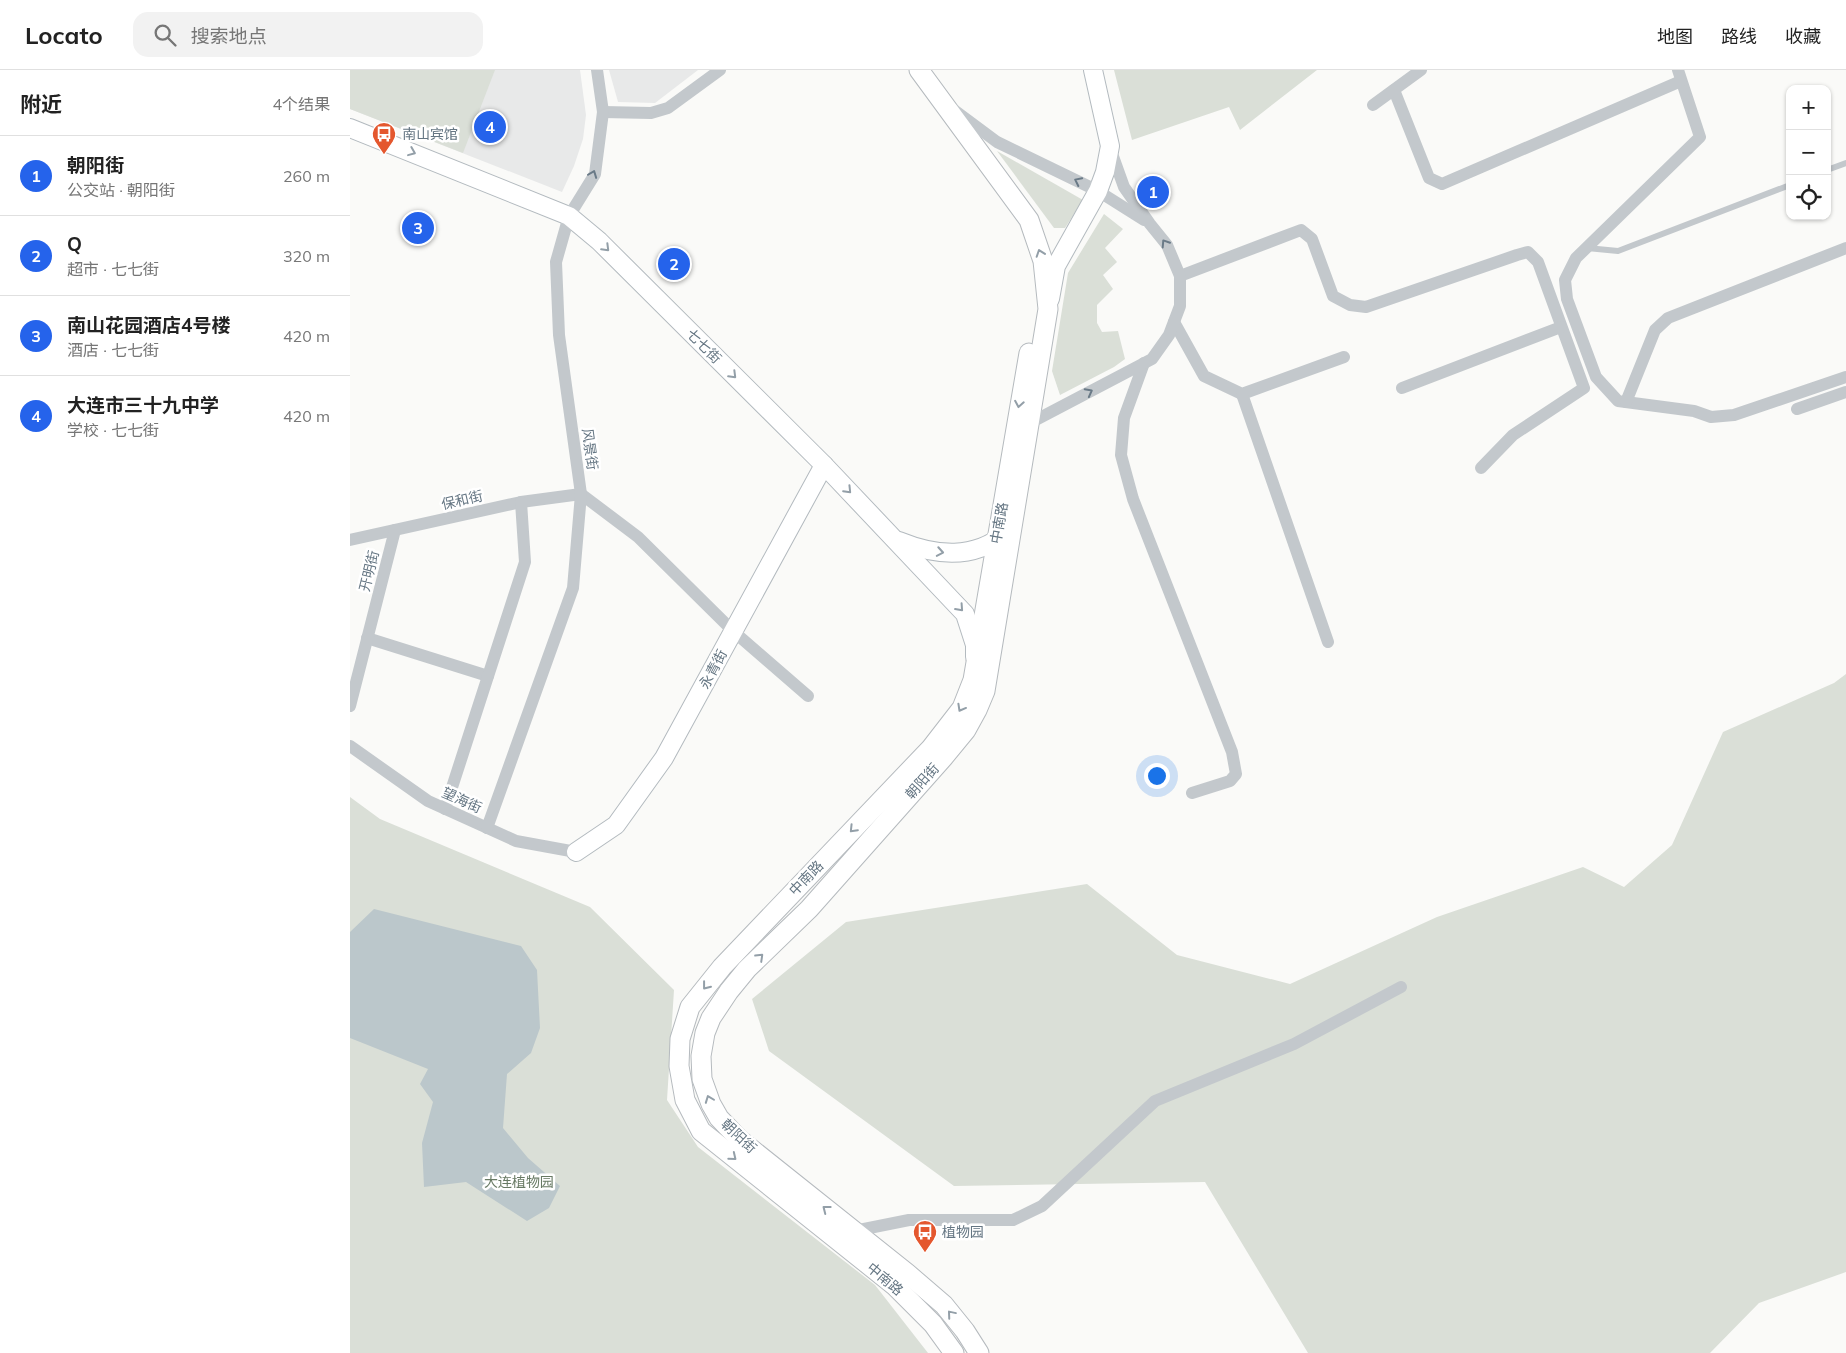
<!DOCTYPE html>
<html lang="zh">
<head>
<meta charset="utf-8">
<style>
	:root { --surface:#fff; --page:#f2f2f2; --text:#222; --muted:#767676; --line:#e0e0e0; --accent:#2563eb }
	body { margin:0; font-family:Mulish,"Noto Sans SC",sans-serif; background:var(--page); color:var(--text) }
	.controls { position:absolute; right:15px; top:15px; display:grid; overflow:hidden; border-radius:10px; box-shadow:0 1px 4px #0004 }
	.controls button { width:45px; height:45px; display:grid; place-items:center; padding:0; border:0; border-bottom:1px solid var(--line); background:var(--surface); color:var(--text); font:25px sans-serif }
	.you { position:absolute; left:806px; top:705px; width:18px; height:18px; margin:-12px; border:4px solid #fff; border-radius:50%; background:#1a73e8; box-shadow:0 0 0 8px #1a73e833 }
	.badge { display:grid; place-items:center; width:32px; height:32px; border-radius:50%; background:var(--accent); color:#fff; font-size:16px; font-weight:700 }
	.pin { position:absolute; translate:-50% -50%; border:2px solid #fff; box-shadow:0 1px 5px #0006 }
	.list { margin:0; padding:0; list-style:none }
	h2 { display:flex; justify-content:space-between; align-items:center; height:65px; margin:0; padding:0 20px; font-size:21px }
	h2 small { font-size:16px; font-weight:400; color:var(--muted) }
	.list li { display:grid; grid-template-columns:32px 1fr auto; gap:15px; align-items:center; box-sizing:border-box; height:80px; padding:0 20px; border-top:1px solid var(--line) }
	.list b { display:block; font-size:19px; white-space:nowrap }
	.list p { margin:0; font-size:16px; white-space:nowrap; color:var(--muted) }
	.list em { font-size:16px; font-style:normal; color:var(--muted) }
	.icon { flex:none; width:28px; height:28px; fill:none; stroke:currentColor; stroke-width:2; stroke-linecap:round; stroke-linejoin:round }
	.map { position:relative; flex:none; width:1496px; height:1283px; overflow:hidden }
	header { display:flex; align-items:center; gap:30px; box-sizing:border-box; height:70px; padding:0 25px; background:var(--surface); border-bottom:1px solid var(--line) }
	header strong { font-size:24px }
	nav { display:flex; gap:28px; margin-inline-start:auto; font-size:18px }
	.search { width:350px; height:45px; background:var(--page); display:flex; align-items:center; gap:12px; box-sizing:border-box; padding:0 18px; border-radius:15px; color:var(--muted); font-size:19px }
	main { display:flex }
	aside { flex:1; background:var(--surface) }
	.map>svg:first-child { display:block }
	.built { fill:#e8e9e9 }
	.green { fill:#dadfd7 }
	.water { fill:#bbc7cb }
	.lines { fill:none; stroke-linecap:round; stroke-linejoin:round }
	.secondary-casing { stroke:#b3babf; stroke-width:20 }
	.primary-casing { stroke:#b5babe; stroke-width:21 }
	.lane { stroke:#c3c8cc; stroke-width:6 }
	.street { stroke:#c3c8cc; stroke-width:12 }
	.secondary { stroke:#fff; stroke-width:18 }
	.primary { stroke:#fff; stroke-width:19 }
	.oneway { stroke:#939fa8 }
	.oneway2 { stroke:#6a7a87 }
	.labels { text-anchor:middle; dominant-baseline:central; stroke-width:5; stroke-linejoin:round; paint-order:stroke }
	.poi-label { font-size:14px; fill:#657683; stroke:#fff; text-anchor:start }
	.street-label { font-size:14px; fill:#657683; stroke:#fff }
	.park-label { font-size:14px; fill:#687a64; stroke:#fff }
</style>
</head>
<body>
<header>
<strong>Locato</strong>
<div class="search"><svg class="icon" aria-label="search" viewBox="0 0 24 24"><circle cx="10" cy="10" r="6"/><path d="M15 15l6 6"/></svg>搜索地点</div>
<nav><a>地图</a><a>路线</a><a>收藏</a></nav>
</header>
<main>
<aside>
<h2>附近<small>4个结果</small></h2>
<ul class="list">
<li><span class="badge">1</span><div><b>朝阳街</b><p>公交站 · 朝阳街</p></div><em>260 m</em></li>
<li><span class="badge">2</span><div><b>Q</b><p>超市 · 七七街</p></div><em>320 m</em></li>
<li><span class="badge">3</span><div><b>南山花园酒店4号楼</b><p>酒店 · 七七街</p></div><em>420 m</em></li>
<li><span class="badge">4</span><div><b>大连市三十九中学</b><p>学校 · 七七街</p></div><em>420 m</em></li>
</ul>
</aside>
<div class="map">
<svg width="1496" height="1283" viewBox="0 0 1496 1283">
	<rect width="100%" height="100%" fill="#fafaf8"/>
	<g class="built">
		<path d="M0,0H230L236,45L233,69L224,96L212,122L0,39Z"/>
		<path d="M259,0H348L305,33L268,32Z"/>
	</g>
	<g class="green">
		<path d="M0,0H145L113,83L0,39Z"/>
		<path d="M764,0H967L890,60L879,37L782,70Z"/>
		<path d="M647,81L733,130L715,158H704Z"/>
		<path d="M754,144L773,159L755,178L767,192L753,205L763,219L747,235V253L752,262L768,261L775,289L764,297L710,325L702,301L718,203Z"/>
		<path d="M1496,604V1202L1409,1233L1360,1283H958L855,1112L604,1116L419,981L402,929L496,852L737,814L827,885L940,914L1087,847L1233,797L1274,817L1322,775L1373,662L1484,613Z"/>
		<path d="M0,727L30,749L240,837L324,920L317,1030L348,1077L525,1215L578,1283H0Z"/>
	</g>
	<path class="water" d="M24,839L171,876L187,900L190,958L181,983L157,1004L153,1058L178,1088L210,1116L199,1138L177,1151L116,1112L74,1117L72,1073L83,1032L70,1014L78,999L0,968V862Z"/>
	<g class="lines">
		<g class="secondary-casing">
			<g id="secondary">
				<path d="M0,58L219,146L249,171L474,395L615,544L625,575V587"/>
				<path d="M700,229L706,196L748,121L755,102L760,76L743,0"/>
				<path d="M549,471C586,486 624,490 656,463"/>
				<path d="M226,782L266,755L314,688L474,395"/>
			</g>
		</g>
		<g class="primary-casing">
			<g id="primary">
				<path d="M569,0L679,150L693,191L698,239L635,621L627,640L616,660L593,688L459,839L397,899L379,921L361,948L355,963L351,986L352,1009L361,1034L369,1048L390,1070L558,1204L594,1235L615,1261L629,1283"/>
				<path d="M604,1283L583,1254L545,1216L351,1061L335,1030L329,996L330,969L340,937L372,897L581,678L612,638L623,610L679,283"/>
			</g>
		</g>
		<g class="lane">
			<path d="M1477,100L1496,93"/>
			<path d="M1237,178L1268,181L1440,115"/>
		</g>
		<g class="street">
			<path d="M1328,0L1350,67L1226,188L1215,210L1217,229L1246,307L1268,331L1344,341L1361,347L1384,345L1496,307"/>
			<path d="M1044,20L1079,108L1092,114L1331,11"/>
			<path d="M1023,35L1071,0"/>
			<path d="M604,40L647,72L748,121L794,150"/>
			<path d="M253,42L301,43L318,38L370,0"/>
			<path d="M830,206L951,160L962,169L983,226L1000,235L1016,237L1167,185L1178,182L1188,192L1234,318L1163,365L1131,398"/>
			<path d="M824,252L854,306L892,324L994,287"/>
			<path d="M794,293L774,348L771,385L783,429L882,682L886,704L880,711L842,723"/>
			<path d="M1052,318L1211,257"/>
			<path d="M892,324L978,572"/>
			<path d="M1276,332L1305,260L1318,248L1496,178"/>
			<path d="M1447,339L1496,322"/>
			<path d="M680,353L802,289L819,265L830,236V206L817,175L800,154L774,117L760,78"/>
			<path d="M0,470L171,432L231,424L288,467L383,561L458,626"/>
			<path d="M17,568L138,606"/>
			<path d="M0,636L45,460"/>
			<path d="M0,676L78,731L166,771L226,782"/>
			<path d="M95,739L175,492L171,432"/>
			<path d="M137,758L223,518L231,424L209,265L206,192L219,146L245,104L253,42L247,0"/>
			<path d="M504,1161L559,1150H663L692,1136L805,1031L944,974L1051,917"/>
		</g>
		<use href="#secondary" class="secondary"/>
		<use href="#primary" class="primary"/>
	</g>
	<defs><path id="oneway-chevron" d="M-2-3.5L2.5 0L-2 3.5" fill="none" stroke-width="1.6" stroke-linecap="round" stroke-linejoin="round" transform="scale(1.25)"/></defs>
	<g class="oneway">
		<use href="#oneway-chevron" transform="translate(62 82) rotate(22)"/>
		<use href="#oneway-chevron" transform="translate(256 178) rotate(45)"/>
		<use href="#oneway-chevron" transform="translate(690 183) rotate(-109)"/>
		<use href="#oneway-chevron" transform="translate(383 305) rotate(45)"/>
		<use href="#oneway-chevron" transform="translate(669 334) rotate(100)"/>
		<use href="#oneway-chevron" transform="translate(498 420) rotate(46)"/>
		<use href="#oneway-chevron" transform="translate(590 482) rotate(10)"/>
		<use href="#oneway-chevron" transform="translate(610 538) rotate(48)"/>
		<use href="#oneway-chevron" transform="translate(611 638) rotate(119)"/>
		<use href="#oneway-chevron" transform="translate(503 759) rotate(134)"/>
		<use href="#oneway-chevron" transform="translate(410 887) rotate(-44)"/>
		<use href="#oneway-chevron" transform="translate(356 916) rotate(128)"/>
		<use href="#oneway-chevron" transform="translate(359 1029) rotate(-111)"/>
		<use href="#oneway-chevron" transform="translate(383 1087) rotate(39)"/>
		<use href="#oneway-chevron" transform="translate(476 1139) rotate(-142)"/>
		<use href="#oneway-chevron" transform="translate(601 1244) rotate(-130)"/>
	</g>
	<g class="oneway2">
		<use href="#oneway-chevron" transform="translate(243 104) rotate(-69)"/>
		<use href="#oneway-chevron" transform="translate(728 111) rotate(-154)"/>
		<use href="#oneway-chevron" transform="translate(815 173) rotate(-123)"/>
		<use href="#oneway-chevron" transform="translate(739 322) rotate(-28)"/>
	</g>
	<defs>
		<g id="bus-pin" transform="scale(1.25)"><path d="M0 17L-7.5 6A9.5 9.5 0 1 1 7.5 6Z" fill="#e4572e" stroke="#fff"/><path d="M-5-6H5V4H4V6H2V4H-2V6H-4V4H-5ZM-3.5-4V0h7V-4ZM-3.5 1.2v1.5H-2V1.2ZM2 1.2v1.5H3.5V1.2Z" fill="#fff"/></g>
	</defs>
	<g fill-rule="evenodd">
		<use href="#bus-pin" x="34" y="64"/>
		<use href="#bus-pin" x="575" y="1162"/>
	</g>
	<g class="labels">
		<g class="poi-label">
			<text x="52" y="64">南山宾馆</text>
			<text x="592" y="1162">植物园</text>
		</g>
		<g class="street-label">
			<text transform="translate(354 276) rotate(45)">七七街</text>
			<text transform="translate(240 379) rotate(82)">风景街</text>
			<text transform="translate(112 430) rotate(-13)">保和街</text>
			<text transform="translate(649 453) rotate(-80)">中南路</text>
			<text transform="translate(19 501) rotate(-76)">开明街</text>
			<text transform="translate(363 599) rotate(-62)">永青街</text>
			<text transform="translate(572 711) rotate(-48)">朝阳街</text>
			<text transform="translate(112 730) rotate(24)">望海街</text>
			<text transform="translate(456 808) rotate(-46)">中南路</text>
			<text transform="translate(389 1066) rotate(43)">朝阳街</text>
			<text transform="translate(535 1209) rotate(40)">中南路</text>
		</g>
		<g class="park-label">
			<text x="169" y="1112">大连植物园</text>
		</g>
	</g>
</svg>
<div class="controls">
<button>+</button>
<button>−</button>
<button><svg class="icon" aria-label="locate" viewBox="0 0 24 24"><circle cx="12" cy="12" r="6"/><path d="M12 2v4M12 18v4M2 12h4M18 12h4"/></svg></button>
</div>
<div class="you"></div>
<div class="pin badge" style="left:803px;top:122px">1</div>
<div class="pin badge" style="left:324px;top:194px">2</div>
<div class="pin badge" style="left:68px;top:158px">3</div>
<div class="pin badge" style="left:140px;top:57px">4</div>
</div>
</main>
</body>
</html>
